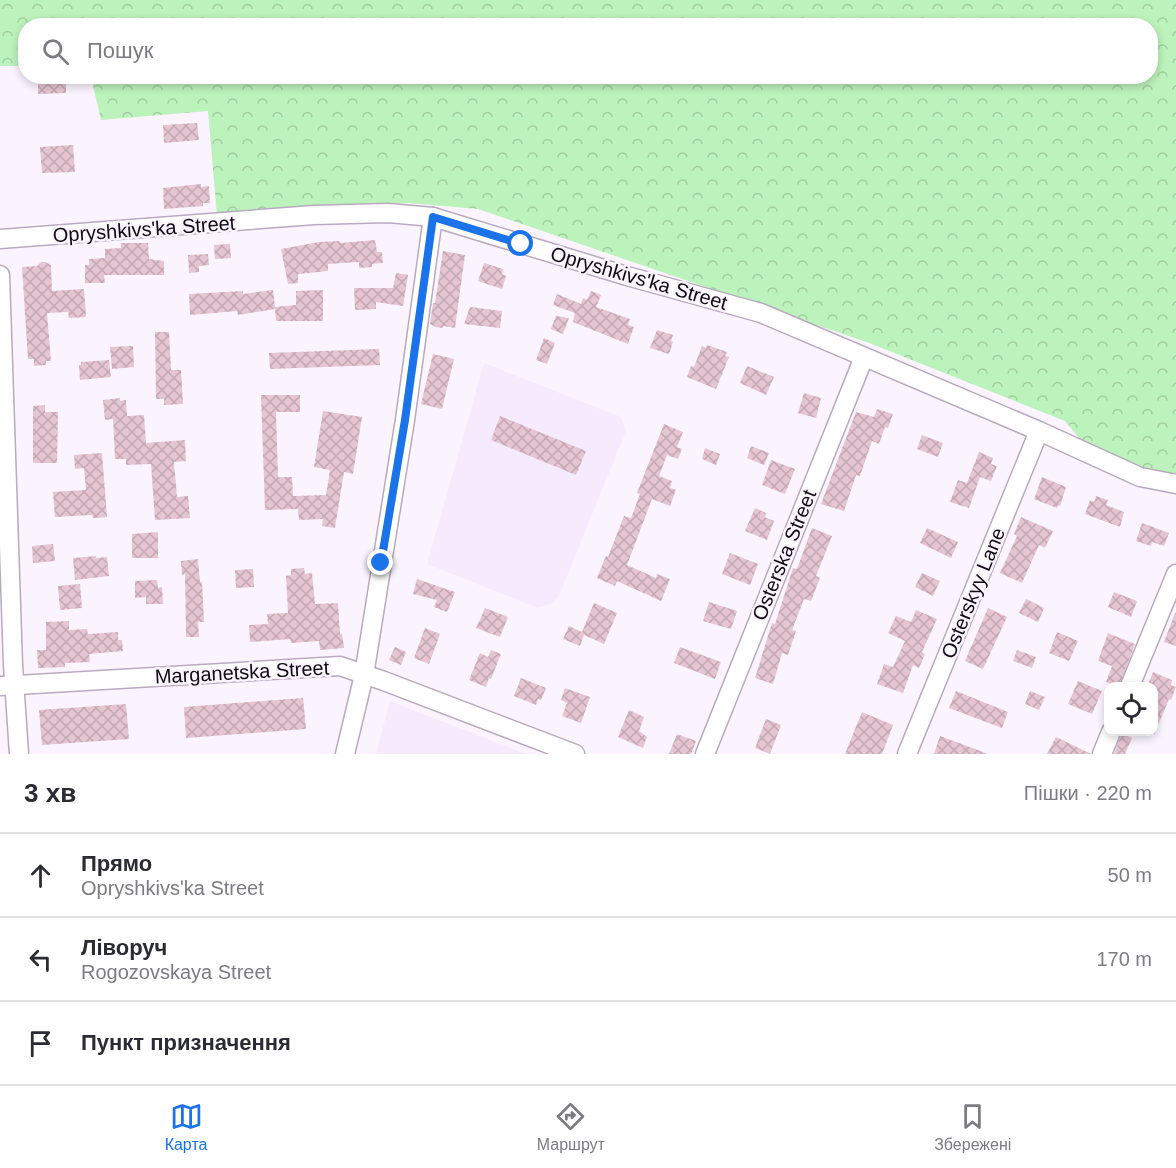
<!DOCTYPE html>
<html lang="uk">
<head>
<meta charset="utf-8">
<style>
	:root { --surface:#fff; --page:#f2f2f3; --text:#2b2b33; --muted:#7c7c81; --line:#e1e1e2; --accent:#1a73e8 }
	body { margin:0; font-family:Arial,sans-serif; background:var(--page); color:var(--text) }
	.controls { position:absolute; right:18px; bottom:18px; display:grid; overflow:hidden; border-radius:12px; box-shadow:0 3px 9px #0003 }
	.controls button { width:54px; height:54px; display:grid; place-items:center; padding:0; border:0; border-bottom:2px solid var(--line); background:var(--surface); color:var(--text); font:30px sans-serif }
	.stop { position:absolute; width:18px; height:18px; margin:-14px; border:4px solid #1a73e8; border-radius:50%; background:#fff }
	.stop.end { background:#1a73e8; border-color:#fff; box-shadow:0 2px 6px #0008 }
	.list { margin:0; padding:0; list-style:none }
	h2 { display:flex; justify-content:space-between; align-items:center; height:78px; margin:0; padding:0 24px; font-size:26px }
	h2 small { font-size:20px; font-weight:400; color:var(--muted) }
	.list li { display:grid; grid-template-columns:39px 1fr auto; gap:18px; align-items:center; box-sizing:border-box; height:84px; padding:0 24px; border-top:2px solid var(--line) }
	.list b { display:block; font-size:22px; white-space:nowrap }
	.list p { margin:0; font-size:20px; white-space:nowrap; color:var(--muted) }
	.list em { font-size:20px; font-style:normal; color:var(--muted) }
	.icon { flex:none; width:33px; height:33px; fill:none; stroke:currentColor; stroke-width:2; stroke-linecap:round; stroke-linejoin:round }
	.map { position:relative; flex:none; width:1176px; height:754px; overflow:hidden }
	.search { position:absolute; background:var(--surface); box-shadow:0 3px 9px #0003; left:18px; right:18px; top:18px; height:66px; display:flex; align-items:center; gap:15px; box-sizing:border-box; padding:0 21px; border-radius:24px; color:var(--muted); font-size:22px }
	.sheet { height:330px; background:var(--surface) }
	nav { display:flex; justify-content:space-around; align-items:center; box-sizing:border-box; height:84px; border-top:2px solid var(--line); background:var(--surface); font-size:16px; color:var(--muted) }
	nav a { display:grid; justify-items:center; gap:3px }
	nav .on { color:var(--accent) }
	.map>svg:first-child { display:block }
	.built { fill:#f6eafd }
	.forest { fill:url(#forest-crowns) }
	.building { fill:url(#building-cross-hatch) }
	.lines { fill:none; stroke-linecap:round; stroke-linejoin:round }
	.minor-casing { stroke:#b9a9c1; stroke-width:21 }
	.minor { stroke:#fff; stroke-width:18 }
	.route { stroke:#1a73e8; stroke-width:8 }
	.labels { text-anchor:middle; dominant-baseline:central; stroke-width:5; stroke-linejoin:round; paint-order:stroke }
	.street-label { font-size:20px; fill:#110b14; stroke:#fbf4ff }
</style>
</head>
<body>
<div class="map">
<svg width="1176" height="754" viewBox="0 0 1176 754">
	<defs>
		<pattern id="forest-crowns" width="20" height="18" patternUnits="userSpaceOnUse" patternTransform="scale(1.5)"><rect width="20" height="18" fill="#bcf2bb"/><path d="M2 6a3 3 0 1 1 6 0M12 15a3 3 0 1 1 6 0" fill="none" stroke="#a1cea0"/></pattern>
		<pattern id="building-cross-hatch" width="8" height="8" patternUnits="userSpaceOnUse" patternTransform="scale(1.5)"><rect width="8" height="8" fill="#e5c5d1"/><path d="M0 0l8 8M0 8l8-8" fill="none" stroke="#c3a8b3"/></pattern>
	</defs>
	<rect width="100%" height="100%" fill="#fbf4ff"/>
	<g class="built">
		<path d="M484,363L621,417L626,431L559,596L550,604L538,608L427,564Z"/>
		<path d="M390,701L526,754H376Z"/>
	</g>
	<path class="forest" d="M0,0H1176V479L1141,471L1084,444L1065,421L869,343L478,209L408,203L301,208L217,216L208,111L101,120L91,77L1150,76V26H26L25,66H0Z"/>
	<g class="building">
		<path d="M38,76H66V93L38,94Z"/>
		<path d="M197,123L199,140L164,143L163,125Z"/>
		<path d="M73,145L75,172L42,173L40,147Z"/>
		<path d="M201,184V187L209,186L210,203H203V206L164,209L163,188Z"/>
		<path d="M375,240L377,252H382L383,263L372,264V267L359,268V262L328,264V271L298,274V283L288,284L281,249L319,242L340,241V243Z"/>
		<path d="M121,243H148L149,259L164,261V275H104L105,283H85V265H89V259L105,258V249L121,248Z"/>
		<path d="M230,244L231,258L215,259L214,245Z"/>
		<path d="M443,251L465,255L455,328L444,326L442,328L436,327L430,324L433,303H435Z"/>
		<path d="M208,254L209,265L199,266V272L189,273L188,255Z"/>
		<path d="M41,262H45L51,265L52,291L84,289L86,317L69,318L68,312L47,313L51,361H46V365L34,366V359H28L22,267L37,266Z"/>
		<path d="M484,263L503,269L502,274L506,276L502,289L478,281Z"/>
		<path d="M396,273L408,275L403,306L376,302V309L355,310L354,288H393Z"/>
		<path d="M273,290L275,307L296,305V291L323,290V321H276L275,309L238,315L237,311L190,315L189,294L243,291V294Z"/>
		<path d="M591,291L601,295L596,307L630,319L628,325L634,327L628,344L573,322L575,313L553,305L557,294L581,304L583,298L587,300Z"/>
		<path d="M470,307L502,311L500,328L464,324Z"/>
		<path d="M556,316L569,318L563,334L551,329Z"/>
		<path d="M657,330L673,335L671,341L673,342L669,354L650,348Z"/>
		<path d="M155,332H169L171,370H181L183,404L164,405V399H156Z"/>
		<path d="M544,338L555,343L547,364L536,360Z"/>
		<path d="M707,345L727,352L725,356L729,357L716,389L687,377L691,366L694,367L702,346L706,348Z"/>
		<path d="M133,346L134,367L112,369L110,347Z"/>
		<path d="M379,349L380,365L270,369L269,353Z"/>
		<path d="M433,354L454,359L442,409L421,404Z"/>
		<path d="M109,360L111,377L80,380L79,365H81V362Z"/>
		<path d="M747,366L774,377L766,395L740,383Z"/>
		<path d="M804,393L821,398L816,418L798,413Z"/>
		<path d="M261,395H300V412H276L278,477H292L293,496L326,495L330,470L314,467L323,411L362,417L353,474L344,472L335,528L322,526L323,519L299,520L298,509L265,510Z"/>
		<path d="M120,398V401L126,400L127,416L144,415L146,443L185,440L186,461L174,462L177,497L188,496L190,518L155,520L151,464L126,465V459H115L113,419L105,420L103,400Z"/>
		<path d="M45,405V412H58L57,463H33V406Z"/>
		<path d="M877,409L893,414L888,428L885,427L879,444L872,441L860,476L856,475L844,511L821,504L856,412L874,417Z"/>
		<path d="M500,416L586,451L576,475L491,440Z"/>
		<path d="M664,424L683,432L677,447L682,449L678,459L667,455L659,476L672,481L670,488L676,490L670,506L652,499L627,565L656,578L657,574L670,579L661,601L617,581L615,586L597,578L606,556L608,557L624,516L631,518L640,494L637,493Z"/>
		<path d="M922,435L943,443L938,457L917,449Z"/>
		<path d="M751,446L769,453L764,465L747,458Z"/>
		<path d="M705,448L720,454L716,465L702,459Z"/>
		<path d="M979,452L993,458L991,464L997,466L991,481L980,477L969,508L950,502L958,480L967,483Z"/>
		<path d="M102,453L107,517L93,518L92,515L55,517L53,492L86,490L84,468L75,469L74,455Z"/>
		<path d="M771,460L795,469L785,494L762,485Z"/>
		<path d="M1042,477L1066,487L1060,506L1058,505L1057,508L1034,499Z"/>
		<path d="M1096,496L1108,500L1106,505L1124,512L1120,527L1085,514L1090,500L1094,502Z"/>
		<path d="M755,508L766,513L765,517L774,521L767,540L745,531Z"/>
		<path d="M1021,517L1053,531L1045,548L1039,545L1022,583L1000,573L1017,536L1014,534Z"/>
		<path d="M1142,523L1169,533L1164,546L1152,542L1151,546L1136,541Z"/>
		<path d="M812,528L832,536L816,576L820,578L811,601L804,599L792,630L796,631L788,655L782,653L773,684L755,678L772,623L775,624L793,568L797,569Z"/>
		<path d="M927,528L958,542L951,558L920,543Z"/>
		<path d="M158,532V558H132V534Z"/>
		<path d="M53,544L55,561L33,563L32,546Z"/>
		<path d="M730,553L758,564L750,585L722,574Z"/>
		<path d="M96,556V558L107,557L109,576L75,580L73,558Z"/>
		<path d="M198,559L200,582H202L204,622H198L199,637H186L185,574L182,575L181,561Z"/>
		<path d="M304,568L305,574L312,573L315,604L338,603L340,634H342L344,648L320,650L319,641L291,643L290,639L250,642L249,625L268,624L267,614L288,613L286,576L291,575V569Z"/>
		<path d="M253,569L254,587L236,588L235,570Z"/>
		<path d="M922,573L940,581L933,596L915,587Z"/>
		<path d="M417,579L455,592L447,612L434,607L437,600L413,594Z"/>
		<path d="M157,580L158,588L162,587L163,604H146V597L135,598V581Z"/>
		<path d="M80,584L82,608L60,610L58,586Z"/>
		<path d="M1114,592L1137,601L1131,617L1108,607Z"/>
		<path d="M1026,599L1044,608L1038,622L1019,613Z"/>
		<path d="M709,602L737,611L731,629L703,621Z"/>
		<path d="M594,603L617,613L604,644L584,635L580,646L563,639L569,626L582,632Z"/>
		<path d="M485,608L508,617L500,637L476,628Z"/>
		<path d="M988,608L1007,617L983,669L965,661Z"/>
		<path d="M916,610L937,619L922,652L925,654L919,668L913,665L903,693L877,684L884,664L893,667L905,641L888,633L896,616L911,622Z"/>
		<path d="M1175,613H1176V646L1164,642Z"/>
		<path d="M69,621V630L87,629L88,634L118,632V640H122L123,651L89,654L90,662L65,663V667L38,668L37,650H46V622Z"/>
		<path d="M425,628L440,634L429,664L414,658Z"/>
		<path d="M1057,632L1078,641L1069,661L1049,653Z"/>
		<path d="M1108,633L1135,644L1119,687L1106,682L1112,666L1098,661Z"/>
		<path d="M395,647L406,652L401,665L389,660Z"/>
		<path d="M680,647L721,662L715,679L674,663Z"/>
		<path d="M491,650L501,654L491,679L489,678L486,687L469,680L480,653L488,657Z"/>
		<path d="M1017,650L1036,657L1032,668L1013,661Z"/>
		<path d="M1153,672L1172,680L1171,685L1176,687L1171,700L1169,699L1154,735V687H1147Z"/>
		<path d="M521,678L546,688L541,700L538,699L536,705L514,696Z"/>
		<path d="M1078,681L1102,691L1092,714L1068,704Z"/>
		<path d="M565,688L590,697L581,723L562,716L567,703L561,700Z"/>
		<path d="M956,691L1008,712L1002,728L949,708Z"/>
		<path d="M1030,691L1045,697L1039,710L1025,704Z"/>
		<path d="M303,698L306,729L186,738L184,707Z"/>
		<path d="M126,704L129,739L42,745L39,710Z"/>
		<path d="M629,710L644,717L639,731L647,737L643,748L618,737Z"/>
		<path d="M862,712L893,725L882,754H845Z"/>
		<path d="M766,719L781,725L770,754L755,748Z"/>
		<path d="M1122,733L1132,738L1125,754H1114Z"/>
		<path d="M677,734L696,741L691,754H669Z"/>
		<path d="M940,736L986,753V754H934Z"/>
		<path d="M1056,737L1091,754H1047Z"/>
	</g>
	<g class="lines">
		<g class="minor-casing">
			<g id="minor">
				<path d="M0,239L314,215L388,213L433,217L627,276L761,313L1039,431L1140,477L1176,484"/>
				<path d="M0,275L13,665L19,754"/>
				<path d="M0,686L340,666L384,681L575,754"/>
				<path d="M1130,686L1176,574"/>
				<path d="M345,754L364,675L405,420L433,217"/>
				<path d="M705,754L864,357"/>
				<path d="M907,754L1039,431"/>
				<path d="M1102,754L1111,732"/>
			</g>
		</g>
		<use href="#minor" class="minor"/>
	</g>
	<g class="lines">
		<path class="route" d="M381,563L405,420L433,217L521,244"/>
	</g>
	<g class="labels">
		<g class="street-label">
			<text transform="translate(144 229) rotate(-4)">Opryshkivsʹka Street</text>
			<text transform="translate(639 278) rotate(16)">Opryshkivsʹka Street</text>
			<text transform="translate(784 555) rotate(-68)">Osterska Street</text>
			<text transform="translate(973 593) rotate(-68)">Osterskyy Lane</text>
			<text transform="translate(242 672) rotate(-3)">Marganetska Street</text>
		</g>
	</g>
</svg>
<div class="controls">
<button><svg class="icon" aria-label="locate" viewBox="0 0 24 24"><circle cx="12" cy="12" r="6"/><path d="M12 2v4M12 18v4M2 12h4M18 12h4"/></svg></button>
</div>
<div class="stop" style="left:521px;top:244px"></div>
<div class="stop end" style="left:381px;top:563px"></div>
<div class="search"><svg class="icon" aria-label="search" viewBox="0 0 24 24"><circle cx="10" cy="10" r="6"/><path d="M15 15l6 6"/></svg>Пошук</div>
</div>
<section class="sheet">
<h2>3 хв<small>Пішки · 220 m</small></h2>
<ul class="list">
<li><svg class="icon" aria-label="ahead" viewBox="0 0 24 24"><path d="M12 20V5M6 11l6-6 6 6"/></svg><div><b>Прямо</b><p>Opryshkivsʹka Street</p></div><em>50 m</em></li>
<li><svg class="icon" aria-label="left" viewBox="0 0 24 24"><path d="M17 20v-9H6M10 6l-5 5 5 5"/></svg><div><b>Ліворуч</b><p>Rogozovskaya Street</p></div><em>170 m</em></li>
<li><svg class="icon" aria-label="arrive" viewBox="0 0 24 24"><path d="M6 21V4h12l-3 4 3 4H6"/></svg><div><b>Пункт призначення</b></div></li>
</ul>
</section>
<nav>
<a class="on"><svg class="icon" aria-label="map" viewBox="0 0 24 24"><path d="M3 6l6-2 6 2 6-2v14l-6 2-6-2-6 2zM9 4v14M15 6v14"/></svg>Карта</a>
<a><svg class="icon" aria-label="directions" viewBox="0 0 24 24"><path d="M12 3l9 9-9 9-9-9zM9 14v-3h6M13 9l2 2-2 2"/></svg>Маршрут</a>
<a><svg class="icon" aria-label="saved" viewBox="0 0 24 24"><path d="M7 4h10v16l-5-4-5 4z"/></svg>Збережені</a>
</nav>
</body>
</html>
